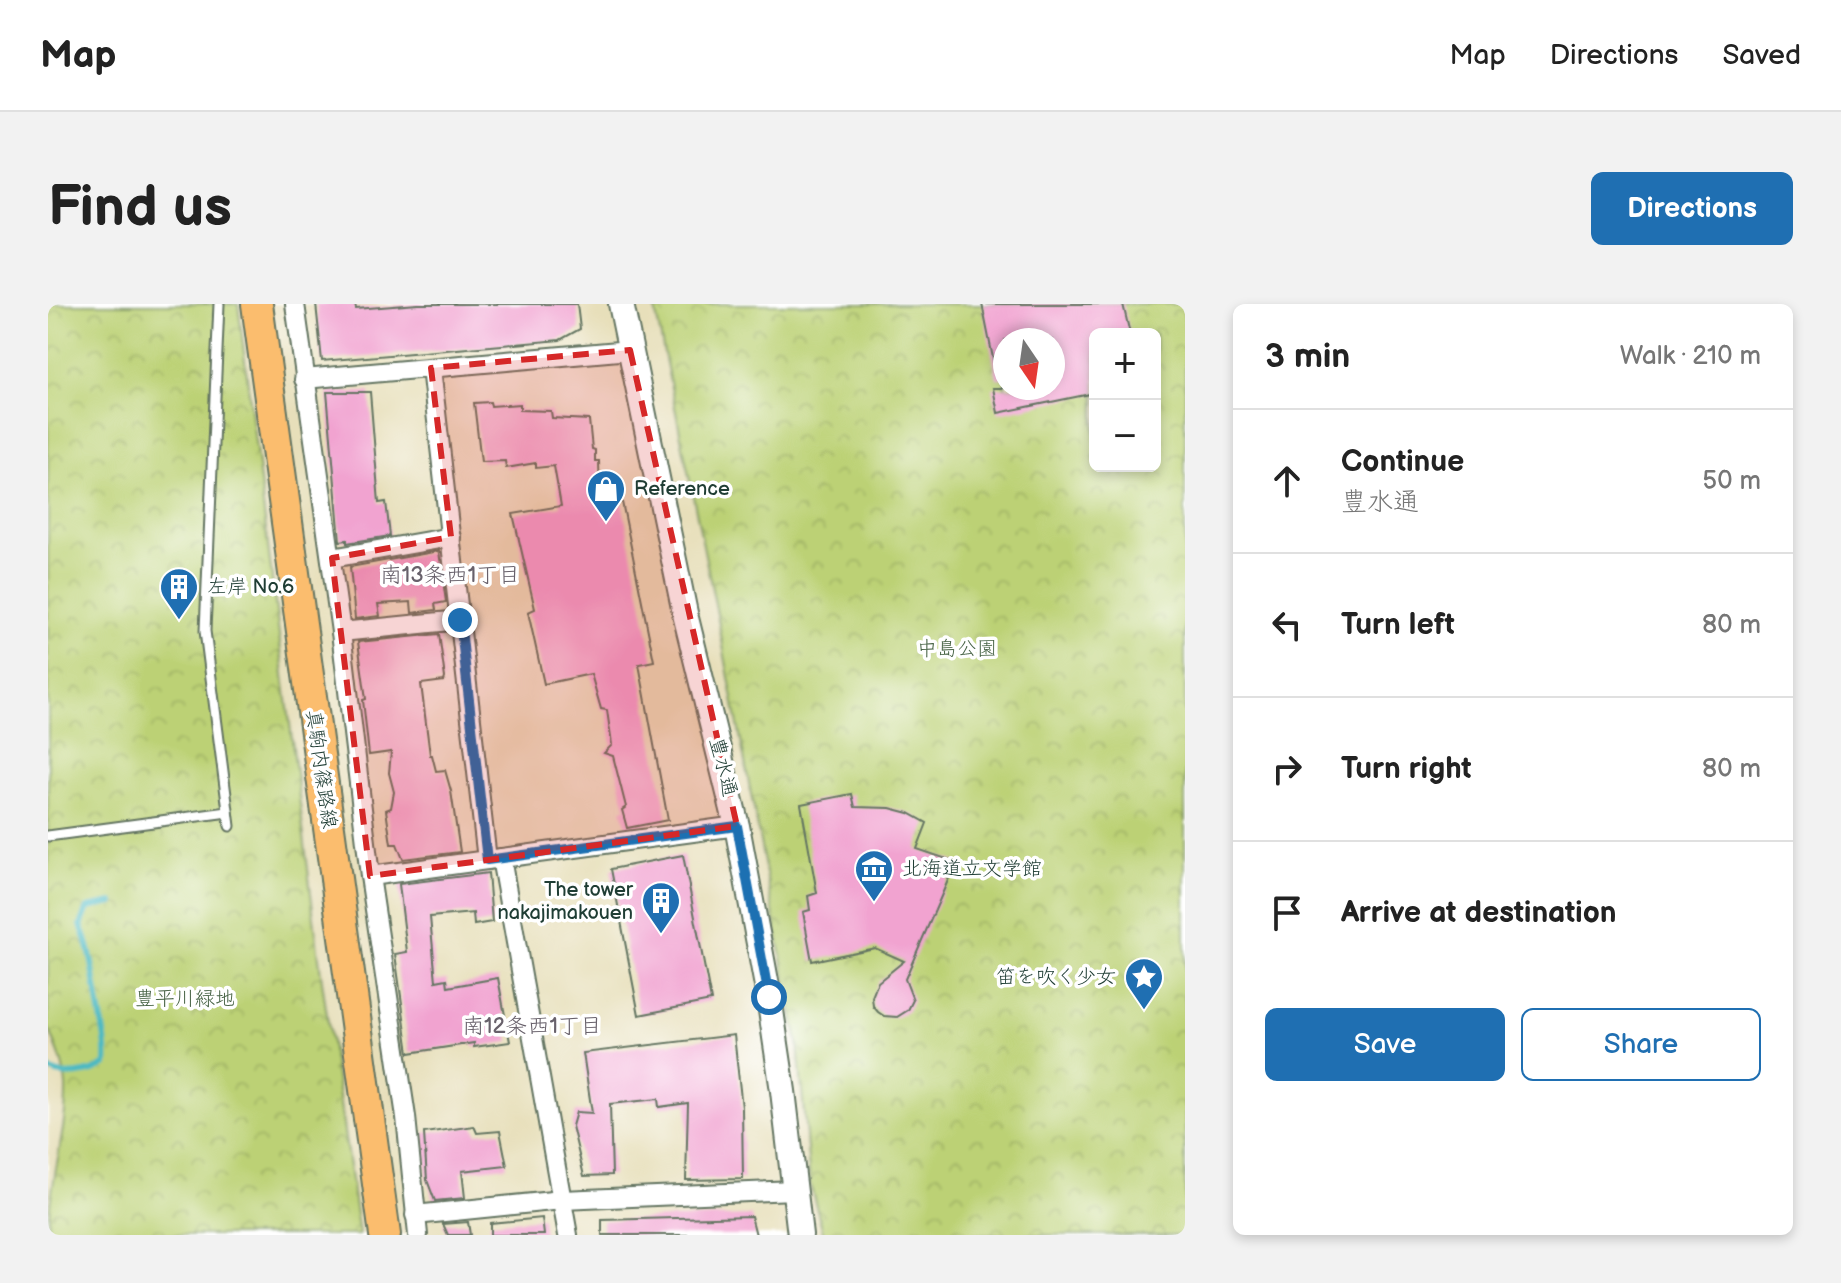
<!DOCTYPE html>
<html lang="en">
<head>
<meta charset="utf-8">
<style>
	:root { --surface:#fff; --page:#f2f2f2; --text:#222; --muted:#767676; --line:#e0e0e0; --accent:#1f6fb2 }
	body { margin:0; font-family:"Balsamiq Sans","Klee One",sans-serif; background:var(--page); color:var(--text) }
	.controls { position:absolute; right:24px; top:24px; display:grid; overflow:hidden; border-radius:12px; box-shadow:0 4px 12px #0003 }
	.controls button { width:72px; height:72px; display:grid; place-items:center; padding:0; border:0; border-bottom:2px solid var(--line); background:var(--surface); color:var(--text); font:40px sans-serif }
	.compass { position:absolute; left:945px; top:24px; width:72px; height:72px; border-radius:50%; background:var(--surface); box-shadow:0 4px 12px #0003; rotate:167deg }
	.stop { position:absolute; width:24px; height:24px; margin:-18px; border:6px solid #1f6fb2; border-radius:50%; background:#fff }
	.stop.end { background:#1f6fb2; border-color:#fff; box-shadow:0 2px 8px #0008 }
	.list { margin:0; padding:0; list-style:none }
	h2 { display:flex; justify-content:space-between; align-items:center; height:104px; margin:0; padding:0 32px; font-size:34px }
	h2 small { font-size:26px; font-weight:400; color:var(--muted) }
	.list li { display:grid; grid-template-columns:52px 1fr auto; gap:24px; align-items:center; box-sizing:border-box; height:144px; padding:0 32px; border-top:2px solid var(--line) }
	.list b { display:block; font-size:30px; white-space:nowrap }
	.list p { margin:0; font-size:26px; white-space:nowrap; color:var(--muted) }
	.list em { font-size:26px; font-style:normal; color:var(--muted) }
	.actions { display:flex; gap:16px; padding:24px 32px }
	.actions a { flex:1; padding:18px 0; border:2px solid var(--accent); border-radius:12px; text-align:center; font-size:28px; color:var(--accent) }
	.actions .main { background:var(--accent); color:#fff }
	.icon { flex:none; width:44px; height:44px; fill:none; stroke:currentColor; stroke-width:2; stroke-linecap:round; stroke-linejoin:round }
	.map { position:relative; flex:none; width:1137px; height:931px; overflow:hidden; border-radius:12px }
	header { display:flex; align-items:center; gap:48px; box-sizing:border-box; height:112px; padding:0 40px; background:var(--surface); border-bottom:2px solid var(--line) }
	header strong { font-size:38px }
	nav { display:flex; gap:44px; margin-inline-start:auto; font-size:28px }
	.intro { display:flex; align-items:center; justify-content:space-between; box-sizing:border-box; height:192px; padding:0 48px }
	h1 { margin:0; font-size:56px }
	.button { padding:20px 36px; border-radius:12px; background:var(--accent); color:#fff; font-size:28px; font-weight:700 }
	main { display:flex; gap:48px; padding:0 48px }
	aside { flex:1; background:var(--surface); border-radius:12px; box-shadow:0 4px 12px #0003 }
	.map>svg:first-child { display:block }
	.park { fill:url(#park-crowns); stroke:#6e8754; stroke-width:2; fill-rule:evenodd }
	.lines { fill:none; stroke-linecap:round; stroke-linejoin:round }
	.stream { stroke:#4bb9c2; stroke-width:6 }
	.building { fill:#f1a3d0 }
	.service-casing { stroke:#657663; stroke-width:13 }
	.minor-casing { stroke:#657663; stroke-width:22 }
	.tertiary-casing { stroke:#657663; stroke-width:28 }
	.primary-casing { stroke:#657663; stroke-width:34 }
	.service { stroke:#fff; stroke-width:9 }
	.minor { stroke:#fff; stroke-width:18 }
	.tertiary { stroke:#fff; stroke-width:24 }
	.primary { stroke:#fbbd6e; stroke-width:30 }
	.route { stroke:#1f6fb2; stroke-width:10 }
	.marked { fill:#d62828; fill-opacity:0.2; stroke:#d62828; stroke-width:6; stroke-dasharray:16 10; stroke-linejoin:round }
	.labels { text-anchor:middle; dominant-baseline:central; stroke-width:7; stroke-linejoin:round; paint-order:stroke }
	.poi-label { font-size:20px; fill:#1f3d34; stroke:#fff; text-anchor:start }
	.park-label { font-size:20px; fill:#466244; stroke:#fff }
	.street-label { font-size:20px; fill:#1f3d34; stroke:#fff }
	.neighbourhood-label { font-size:22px; fill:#68616b; stroke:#fff }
</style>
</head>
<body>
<header>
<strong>Map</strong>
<nav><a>Map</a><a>Directions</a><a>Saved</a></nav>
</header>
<div class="intro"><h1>Find us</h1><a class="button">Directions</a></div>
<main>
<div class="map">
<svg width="1137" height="931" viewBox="0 0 1137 931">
	<defs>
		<pattern id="park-crowns" width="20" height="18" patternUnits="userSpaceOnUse" patternTransform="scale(2)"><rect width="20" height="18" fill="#bcd175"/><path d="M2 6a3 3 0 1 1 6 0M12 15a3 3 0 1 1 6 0" fill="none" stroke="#a1b466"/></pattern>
	</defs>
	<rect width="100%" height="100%" fill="#fff"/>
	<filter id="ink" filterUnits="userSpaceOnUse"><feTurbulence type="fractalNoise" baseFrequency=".0125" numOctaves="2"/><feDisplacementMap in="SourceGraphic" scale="16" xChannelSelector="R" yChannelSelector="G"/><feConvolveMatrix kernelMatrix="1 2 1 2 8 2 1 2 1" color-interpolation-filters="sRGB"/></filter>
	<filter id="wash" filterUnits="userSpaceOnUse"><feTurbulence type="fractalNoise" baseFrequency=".006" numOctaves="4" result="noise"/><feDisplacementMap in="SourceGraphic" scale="32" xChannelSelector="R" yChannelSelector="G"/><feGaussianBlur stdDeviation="1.8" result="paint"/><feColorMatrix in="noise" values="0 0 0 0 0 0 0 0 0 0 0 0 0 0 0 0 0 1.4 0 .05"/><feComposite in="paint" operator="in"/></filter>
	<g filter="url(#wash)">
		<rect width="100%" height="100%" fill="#e7dfba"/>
		<g class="park">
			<path d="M0,0H190L273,670L311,931H0C0,881 19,833 18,782C17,762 8,741 0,723Z"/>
			<path d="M606,0H1137V931H776L762,880L750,739L669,310ZM1047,30H1107V162H1047ZM957,36H1005V84H957Z"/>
		</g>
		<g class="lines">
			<path class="stream" d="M0,764C12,776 45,770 58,760C60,738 53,718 50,696C46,670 43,645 33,621L40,604L65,599"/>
		</g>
		<g id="blocks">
			<g class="building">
				<path d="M268,0H307L308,5L370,0H529L532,25L512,36L274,57Z"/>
				<path d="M934,0H1075L1082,30H1047V89L950,109L945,84H1005V36H957V74H949Z"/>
				<path d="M279,88H322L331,199L338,198L342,232L299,239V236L292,237Z"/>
				<path d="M442,98L443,102L472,100V106L503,107L504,114L541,116L544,145L547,146V157H551L552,193L572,188L606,357L591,360L620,516L579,524L574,506L578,503L565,452L556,449L564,441L559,406L553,405L543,370L496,380L480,308L487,305L465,210L513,202L506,162L488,164V159L458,164L457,157L433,158L426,99Z"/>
				<path d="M391,247L398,298L387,300L388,306L364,309L363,298L330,300L332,312L307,315L302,263Z"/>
				<path d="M391,330L397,374L396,377L373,380L382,451H384L388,467L397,466L403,487L412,548L355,555L349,540H343L338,506L343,504L346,488L341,469L343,448L321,451L315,396L318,395L310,338Z"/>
				<path d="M804,490L807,503L842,504L861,509L879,519L869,545L908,558L857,675L865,696L860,706L849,713L836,712L830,708L825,702L824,693L830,678L856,657L827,644L764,657L755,608L762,606L760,592L769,589L753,500Z"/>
				<path d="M635,551L663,697L591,711L563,565Z"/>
				<path d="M440,569L444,618L426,621L425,609L382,613L388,677L399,675L400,683L450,674L462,738L426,743V739L361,749L347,650L359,648L351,580Z"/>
				<path d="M686,731L694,804L695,875L638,876L640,799L611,803L610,795L562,800L564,871L536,872L524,822L528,808L544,809L535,749Z"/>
				<path d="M426,822L429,829L452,827L459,862L414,867L417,894L387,897L379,876L376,829Z"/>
				<path d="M703,912L708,931H554V916Z"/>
				<path d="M494,914L496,931H442V919Z"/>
				<path d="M420,918L422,931H400L395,920Z"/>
			</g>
		</g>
	</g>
	<g filter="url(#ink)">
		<use href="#blocks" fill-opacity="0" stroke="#657663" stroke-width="2"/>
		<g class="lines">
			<g class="service-casing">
				<g id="service">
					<path d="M171,0L157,327L182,522"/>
					<path d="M0,532L180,508"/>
				</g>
			</g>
			<g class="minor-casing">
				<g id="minor">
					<path d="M247,0L293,328L322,572L358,813L370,931"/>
					<path d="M383,64L439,556"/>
					<path d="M256,75L582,46"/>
					<path d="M284,254L403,233"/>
					<path d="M293,328L412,316"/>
					<path d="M453,554L520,931"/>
					<path d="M322,572L689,522"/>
					<path d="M367,911L514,896L746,886"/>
				</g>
			</g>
			<g class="tertiary-casing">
				<path id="tertiary" d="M573,0L638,314L689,522L721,693L735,787L752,931"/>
			</g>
			<g class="primary-casing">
				<path id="primary" d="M209,0L337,931"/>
			</g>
			<use href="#service" class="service"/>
			<use href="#minor" class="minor"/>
			<use href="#tertiary" class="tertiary"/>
			<use href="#primary" class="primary"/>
		</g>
	</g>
	<g class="lines" filter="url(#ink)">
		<path class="route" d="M412,316L439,556L689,522L721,693"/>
	</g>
	<path class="marked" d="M582,46L689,522L322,572L284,254L403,233L383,64Z"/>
	<defs>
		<g id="shop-pin" transform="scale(2)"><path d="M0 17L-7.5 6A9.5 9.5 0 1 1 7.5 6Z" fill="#1f6fb2" stroke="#fff"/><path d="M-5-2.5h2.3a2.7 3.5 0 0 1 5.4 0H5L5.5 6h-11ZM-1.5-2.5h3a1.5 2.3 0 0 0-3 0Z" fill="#fff"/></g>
		<g id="building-pin" transform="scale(2)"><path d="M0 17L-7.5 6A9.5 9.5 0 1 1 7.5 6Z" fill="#1f6fb2" stroke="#fff"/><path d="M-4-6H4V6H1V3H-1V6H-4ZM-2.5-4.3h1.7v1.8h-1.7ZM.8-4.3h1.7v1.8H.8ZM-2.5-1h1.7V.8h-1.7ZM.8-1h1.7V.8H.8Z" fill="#fff"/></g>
		<g id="museum-pin" transform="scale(2)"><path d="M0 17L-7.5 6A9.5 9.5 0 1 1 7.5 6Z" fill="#1f6fb2" stroke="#fff"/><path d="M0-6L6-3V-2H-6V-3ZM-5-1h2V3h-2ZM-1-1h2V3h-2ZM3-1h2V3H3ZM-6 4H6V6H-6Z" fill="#fff"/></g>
		<g id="sight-pin" transform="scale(2)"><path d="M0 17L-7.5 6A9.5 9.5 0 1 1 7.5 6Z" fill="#1f6fb2" stroke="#fff"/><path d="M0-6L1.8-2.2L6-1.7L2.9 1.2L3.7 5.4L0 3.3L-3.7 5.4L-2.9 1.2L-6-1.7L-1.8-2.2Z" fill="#fff"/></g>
	</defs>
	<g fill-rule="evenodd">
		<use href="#shop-pin" x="558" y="185"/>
		<use href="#building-pin" x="131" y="283"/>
		<use href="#museum-pin" x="826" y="565"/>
		<use href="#building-pin" x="613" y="597"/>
		<use href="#sight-pin" x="1096" y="673"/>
	</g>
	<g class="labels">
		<g class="poi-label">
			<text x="586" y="185">Reference</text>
			<text x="159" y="283">左岸 No.6</text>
			<text x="854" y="565">北海道立文学館</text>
			<text x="585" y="586" text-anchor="end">The tower<tspan x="585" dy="23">nakajimakouen</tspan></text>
			<text x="1068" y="673" text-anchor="end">笛を吹く少女</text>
		</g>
		<g class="park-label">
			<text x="909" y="345">中島公園</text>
			<text x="137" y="695">豊平川緑地</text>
		</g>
		<g class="street-label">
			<text transform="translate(675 463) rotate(76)">豊水通</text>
			<text transform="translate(273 465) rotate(82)">真駒内篠路線</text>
		</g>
		<g class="neighbourhood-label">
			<text x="402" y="271">南13条西1丁目</text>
			<text x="484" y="722">南12条西1丁目</text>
		</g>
	</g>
</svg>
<div class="controls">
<button>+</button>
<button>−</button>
</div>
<svg class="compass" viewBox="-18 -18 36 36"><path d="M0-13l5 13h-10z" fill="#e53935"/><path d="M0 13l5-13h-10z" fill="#767676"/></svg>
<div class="stop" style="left:721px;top:693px"></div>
<div class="stop end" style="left:412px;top:316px"></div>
</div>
<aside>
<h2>3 min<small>Walk · 210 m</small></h2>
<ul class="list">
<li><svg class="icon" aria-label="ahead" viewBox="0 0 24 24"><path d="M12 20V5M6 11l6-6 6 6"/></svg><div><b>Continue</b><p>豊水通</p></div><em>50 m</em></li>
<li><svg class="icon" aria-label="left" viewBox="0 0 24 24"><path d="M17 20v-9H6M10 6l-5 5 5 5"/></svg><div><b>Turn left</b></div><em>80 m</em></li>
<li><svg class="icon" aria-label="right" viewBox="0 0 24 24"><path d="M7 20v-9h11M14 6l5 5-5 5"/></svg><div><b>Turn right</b></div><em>80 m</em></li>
<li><svg class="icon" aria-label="arrive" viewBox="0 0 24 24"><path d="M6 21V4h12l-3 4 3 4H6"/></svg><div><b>Arrive at destination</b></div></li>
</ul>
<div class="actions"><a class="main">Save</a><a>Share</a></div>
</aside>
</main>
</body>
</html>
